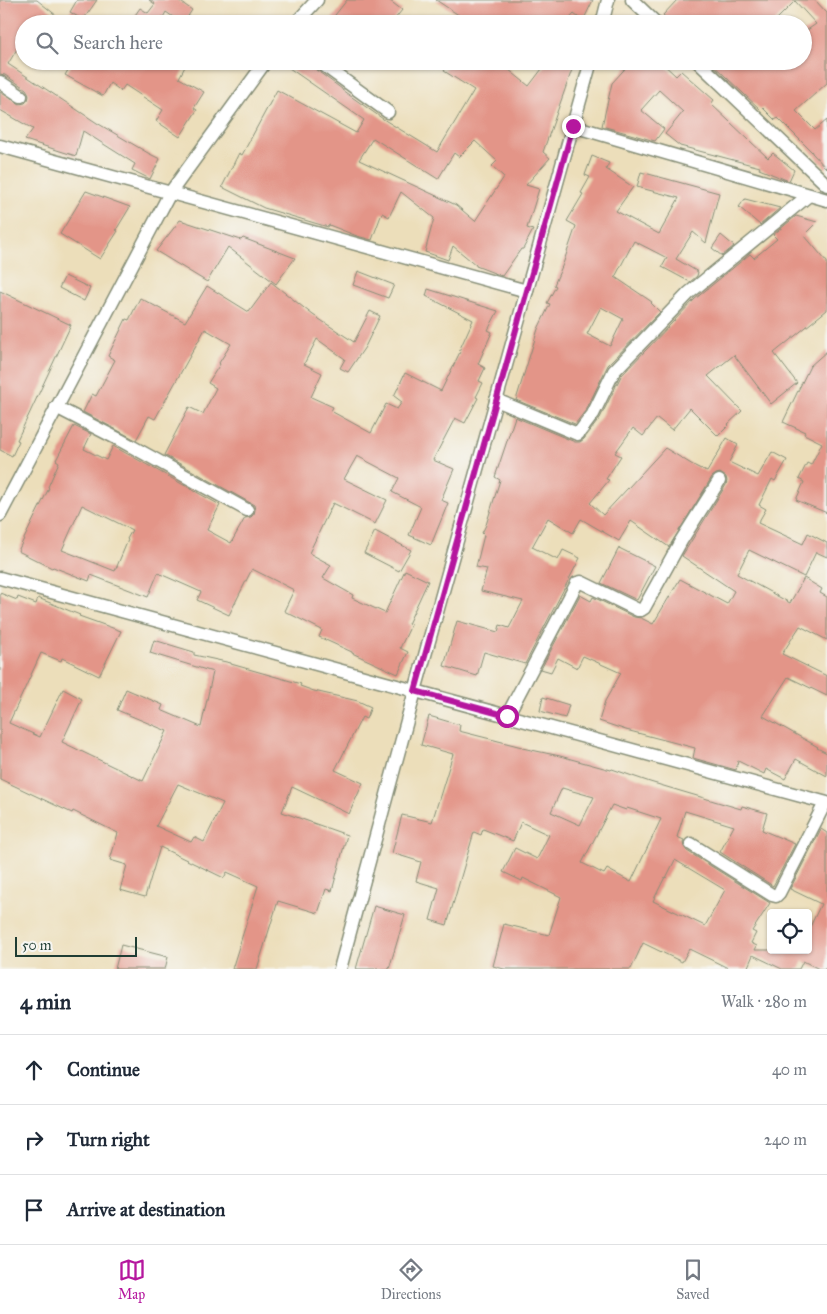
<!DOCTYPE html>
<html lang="en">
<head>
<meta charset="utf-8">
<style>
	:root { --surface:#fff; --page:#f2f2f3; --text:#1f2937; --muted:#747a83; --line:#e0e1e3; --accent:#b5179e }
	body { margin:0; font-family:"IM FELL Great Primer",serif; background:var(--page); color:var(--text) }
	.controls { position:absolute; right:15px; bottom:15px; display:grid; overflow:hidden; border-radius:5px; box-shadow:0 1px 4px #0004 }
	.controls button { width:45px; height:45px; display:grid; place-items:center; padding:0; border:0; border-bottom:1px solid var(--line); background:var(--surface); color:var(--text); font:25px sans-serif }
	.scale { position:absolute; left:15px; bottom:12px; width:122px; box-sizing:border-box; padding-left:5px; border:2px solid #1f3d34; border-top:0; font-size:14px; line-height:18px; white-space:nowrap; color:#1f3d34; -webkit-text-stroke:4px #f6f6f2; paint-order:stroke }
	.stop { position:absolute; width:15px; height:15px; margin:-11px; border:4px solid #b5179e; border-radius:50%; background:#fff }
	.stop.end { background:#b5179e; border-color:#fff; box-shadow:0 1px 5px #0008 }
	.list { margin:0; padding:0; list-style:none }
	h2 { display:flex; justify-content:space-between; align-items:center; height:65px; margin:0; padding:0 20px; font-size:21px }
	h2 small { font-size:16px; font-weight:400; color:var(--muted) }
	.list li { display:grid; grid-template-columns:32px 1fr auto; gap:15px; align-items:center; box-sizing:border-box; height:70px; padding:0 20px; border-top:1px solid var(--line) }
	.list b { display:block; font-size:19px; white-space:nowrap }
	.list em { font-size:16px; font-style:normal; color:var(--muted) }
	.icon { flex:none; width:28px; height:28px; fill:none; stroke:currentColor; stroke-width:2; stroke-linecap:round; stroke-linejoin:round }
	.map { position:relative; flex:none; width:827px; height:969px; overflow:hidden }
	.search { position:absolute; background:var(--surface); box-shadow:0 1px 4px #0004; left:15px; right:15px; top:15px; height:55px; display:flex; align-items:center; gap:12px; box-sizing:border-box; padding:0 18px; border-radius:28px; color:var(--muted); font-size:19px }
	.sheet { height:275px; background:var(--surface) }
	nav { display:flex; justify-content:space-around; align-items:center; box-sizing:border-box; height:70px; border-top:1px solid var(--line); background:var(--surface); font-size:14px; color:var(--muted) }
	nav a { display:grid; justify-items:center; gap:2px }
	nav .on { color:var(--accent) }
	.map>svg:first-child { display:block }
	.building { fill:#e39588; fill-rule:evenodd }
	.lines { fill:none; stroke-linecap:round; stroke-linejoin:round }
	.street-casing { stroke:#868e77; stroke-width:15 }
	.street { stroke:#fff; stroke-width:12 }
	.route { stroke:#b5179e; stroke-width:6 }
</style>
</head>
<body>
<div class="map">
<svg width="827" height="969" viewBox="0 0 827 969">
	<rect width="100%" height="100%" fill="#f6f6f2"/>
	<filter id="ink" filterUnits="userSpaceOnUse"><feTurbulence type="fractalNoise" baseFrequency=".02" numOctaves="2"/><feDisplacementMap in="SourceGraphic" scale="10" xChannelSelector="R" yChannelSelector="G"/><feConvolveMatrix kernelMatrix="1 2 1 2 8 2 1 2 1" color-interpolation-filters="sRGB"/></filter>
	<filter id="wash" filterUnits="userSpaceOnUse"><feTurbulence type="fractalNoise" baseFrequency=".0096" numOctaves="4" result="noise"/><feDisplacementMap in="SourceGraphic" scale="20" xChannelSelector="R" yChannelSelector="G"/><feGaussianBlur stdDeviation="1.12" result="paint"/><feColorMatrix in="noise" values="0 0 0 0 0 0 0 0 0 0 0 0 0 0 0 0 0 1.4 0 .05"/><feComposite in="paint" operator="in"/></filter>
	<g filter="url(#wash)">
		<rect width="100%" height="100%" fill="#ecdeba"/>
		<g id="blocks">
			<g class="building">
				<path d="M0,0H37L67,24H24V53L17,49L8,64L97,123L148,153L160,159L150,179L132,170L135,164L83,131L76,156L25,140L33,129L0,110V92L20,104L25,103L28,100L29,96L28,92L26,89L5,75L0,74Z"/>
				<path d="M77,0H97L83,20L70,12Z"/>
				<path d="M149,0H178L192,10L183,24L166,12L161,21L164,24H129L140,8L148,13L155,4Z"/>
				<path d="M347,0H389L402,10L391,24H328Z"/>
				<path d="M436,0H593L583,21L574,14L565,24H472Z"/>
				<path d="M677,0H815L827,13V83L796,111L815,130L827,120V169L812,153V152L778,118L775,120L763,108L761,110L709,61H803V33L816,24L795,1L772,24H673L663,15Z"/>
				<path d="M74,61H188L179,78L204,92L194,108L197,110L180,137L156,121L163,110L125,85L121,91L110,83L103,96L65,75Z"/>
				<path d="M279,61H304L342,89V90L383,119L437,152L474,90L444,71L450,61H498L529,86L548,61H575L543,152L550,158L526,185L539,189L527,228L533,230L523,249H521L502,276L476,266V265L453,246L448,260L425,252L434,218L401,192L389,217L382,213L372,240L357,236L329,225L328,227L264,208L222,187L239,153L242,155L277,90L356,133L364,120ZM373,138L438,179L454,153L459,157L475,141L497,161L492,166L504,177L475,221L456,205L359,160Z"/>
				<path d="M632,61H660L676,76L681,71L714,100L711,104L768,158L773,153L794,170L789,181L759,169L760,167L680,146L665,134L683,112L659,90L641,110L664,129L655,141L602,126L612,83Z"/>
				<path d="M592,156L609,163L606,169L633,187L616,211L659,234L679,198L637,187L641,172L719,193L706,243L693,232L676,259L698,272L697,276L690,282L662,267L667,258L634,241L615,277L652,302L651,303L660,312L608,365L586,410L575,424L516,400L538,329L550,304L547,303L556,286L554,285L563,264L576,226L567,221L583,194L581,193L590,177L585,175ZM601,307L623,319L610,346L587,334Z"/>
				<path d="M86,191L130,207L116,230L118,231L100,259L60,234Z"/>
				<path d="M745,199L780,208L760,225L739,207Z"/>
				<path d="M796,216L817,222L804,235L827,262V310L774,353L797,383L771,404L734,355L708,376L742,411L728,424L729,425L718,436L690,408L672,430L657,418L643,436L633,428L615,453L621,456L606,479L609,480L590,503L603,515L665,448L693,465L707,472L727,438L738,445L729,462L758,476L772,452L787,460L775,481L772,479L759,505L766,509L758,523L803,544L808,533L827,543V557L816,552L804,577L749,550L737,574L790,603L804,578L822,589L820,593L827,597V640L800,626L782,654L827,676V696L788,677L763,716L818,747L817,748L827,753V776L796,759L785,779L766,769L764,774L738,761L736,770L693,758L695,748L626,730L599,721L605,701L621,673L583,656L577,668L558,658L551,672L541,669L580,595L591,601L593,597L634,617L641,618L653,624L680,579L727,604L734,591L682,556L726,485L727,481L726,477L720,473L716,474L712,477L669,547L631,521L619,541L581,519L573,533L548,518L532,547L558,560L563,550L580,558L525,664L484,652L477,676L444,666L457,621L498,632L500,625L509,628L523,601L481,591L487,569L476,567L484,535L482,533L486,525L500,480L495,477L515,417L575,442H580L584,439L600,418L621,376L695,299L750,254L754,258L777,239L773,235Z"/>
				<path d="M180,220L241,240L243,238L295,258L276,284L228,247L207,282L156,251Z"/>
				<path d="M721,235L734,246L722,256L712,248Z"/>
				<path d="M358,271L394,285L388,298L353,285Z"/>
				<path d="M65,276L90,288L84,301L59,288Z"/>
				<path d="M271,282L313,315L354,342L370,311L380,316L365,347L348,372L340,368L345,359L317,339L304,364L322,373L311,397L333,407L331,411L371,433L386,404L397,409L402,402L394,396L405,373L441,391L460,352L459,351L473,320L426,296L428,289L498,311L488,330L492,332L478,364L485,368L479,381L483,383L476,397L478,398L465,423L455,418L433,460L454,469L441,500L448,503L431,545L409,535L421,507L392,492L399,478L357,456L344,479L387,500L375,524L333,503L309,553L331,565L323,578L353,595L352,598L385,613L405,570L428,581L408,624L411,625L400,648L408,652L398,674L352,653V652L319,637L322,630L284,611L294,590L252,569L229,615L197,600L201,592L158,573L148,597L91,575L89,581L53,567L52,568L18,551L49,488L48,487L59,462L56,460L74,426L91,434L84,449L106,460L113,446L220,505L207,530L231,543L245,518L251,517L254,514L255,510L254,505L164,455L189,407L203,414L216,388L208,383L220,364L219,363L231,344L205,329L155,419L149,416L136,440L83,412L92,394L96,396L115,360L108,356L126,319L129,320L140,298L185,322L207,286L249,312ZM82,505L132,530L127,539L128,540L115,571L62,550Z"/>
				<path d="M0,291L71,325L17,440L19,441L12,456L0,450Z"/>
				<path d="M827,351V513L796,500L804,482L799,479L807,463L811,465L822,443L804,434L805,432L783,422L810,366Z"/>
				<path d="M375,531L411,550L399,571L364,553Z"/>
				<path d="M619,548L655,566L637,600L601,583Z"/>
				<path d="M0,593L17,600L18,597L36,604L38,598L80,615L79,616L121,631L99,676L62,658L61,661L41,653L9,723L40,737L63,689L82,699L62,742L143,781L167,731L117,710L126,689L163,705L161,710L201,727L213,672L150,653L154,640L194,652V655L231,663V664L301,684L300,686L314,691L358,701L371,707L366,719L362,717L335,770L363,783L349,814L292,787L282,812L347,835L332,891L326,889L318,913L278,901L257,969H232L258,886L227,872L224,878L160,847L145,897L120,890L127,865L110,860L118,833L73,811L72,813L0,779ZM178,784L223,803L204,842L194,837L191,842L156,826Z"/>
				<path d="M543,697L569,705L565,718L540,711Z"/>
				<path d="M429,716L460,725L459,731L522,747V748L560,756L611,770L612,769L650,782L741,809L742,806L767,813L762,830L795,844L773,886L720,852L734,826L685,811L677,837L684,840L683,843L684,847L687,851L770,903L752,931L756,933L751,943L757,946L755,950H808V931L821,904L790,889L821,829L827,833V969H819L803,961L799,969H782L753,955L747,969H730L689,949L682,962L643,943L631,969H504L493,966L504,924L549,935L561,897L523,878L522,881L503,872L515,848L537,859L549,835L521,822L513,841L483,829L481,835L474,832L447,925L430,920L439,888L416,881L421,862L392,853L402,815L432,822L453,754L421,745ZM562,788L594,797L580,825L551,812ZM612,805L626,810L627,808L661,819L631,882L607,869L604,874L582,863ZM675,860L725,890L705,926L653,901L665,877L666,878Z"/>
				<path d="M374,906L405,915L389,969H356Z"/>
				<path d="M121,945L168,957L165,969H115Z"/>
			</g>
		</g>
	</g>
	<g filter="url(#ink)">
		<use href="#blocks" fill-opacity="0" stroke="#868e77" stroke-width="1"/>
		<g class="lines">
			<g class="street-casing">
				<g id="street">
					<path d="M632,0L657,24"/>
					<path d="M295,24L317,0"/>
					<path d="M602,24L608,0"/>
					<path d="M318,61L388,112"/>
					<path d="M697,61L827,185"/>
					<path d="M0,82L21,96"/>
					<path d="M573,126L827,200"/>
					<path d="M0,146L527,291"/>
					<path d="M496,400L575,433L578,434L593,414L614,371L689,293L809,195"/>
					<path d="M56,407L120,440L247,510"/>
					<path d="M0,515L170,193L266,61"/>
					<path d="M0,578L827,803"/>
					<path d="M507,716L577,583L581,582L638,610H641L644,608L681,541L719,481"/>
					<path d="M691,844L772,895L776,896L779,893L825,803"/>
					<path d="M340,969L415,691L591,61"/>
				</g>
			</g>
			<use href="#street" class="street"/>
		</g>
	</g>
	<g class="lines" filter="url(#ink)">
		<path class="route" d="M507,716L415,691L573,126"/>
	</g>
</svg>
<div class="controls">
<button><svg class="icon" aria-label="locate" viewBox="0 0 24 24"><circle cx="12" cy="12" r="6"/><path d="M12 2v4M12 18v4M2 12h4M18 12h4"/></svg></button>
</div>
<div class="scale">50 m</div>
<div class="stop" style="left:507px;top:716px"></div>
<div class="stop end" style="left:573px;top:126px"></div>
<div class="search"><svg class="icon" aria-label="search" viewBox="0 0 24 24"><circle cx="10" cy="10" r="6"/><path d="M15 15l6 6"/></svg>Search here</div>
</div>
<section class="sheet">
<h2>4 min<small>Walk · 280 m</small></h2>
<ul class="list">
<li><svg class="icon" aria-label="ahead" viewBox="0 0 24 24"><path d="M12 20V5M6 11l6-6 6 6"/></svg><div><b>Continue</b></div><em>40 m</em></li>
<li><svg class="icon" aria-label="right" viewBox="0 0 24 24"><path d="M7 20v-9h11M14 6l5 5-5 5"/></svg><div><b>Turn right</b></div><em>240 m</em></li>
<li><svg class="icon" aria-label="arrive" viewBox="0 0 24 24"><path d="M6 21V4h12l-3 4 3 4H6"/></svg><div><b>Arrive at destination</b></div></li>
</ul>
</section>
<nav>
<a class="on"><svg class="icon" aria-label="map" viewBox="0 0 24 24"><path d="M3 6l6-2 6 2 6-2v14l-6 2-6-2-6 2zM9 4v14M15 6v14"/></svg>Map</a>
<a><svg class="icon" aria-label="directions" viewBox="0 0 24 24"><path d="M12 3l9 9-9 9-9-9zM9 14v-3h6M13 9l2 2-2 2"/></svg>Directions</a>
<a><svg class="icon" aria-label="saved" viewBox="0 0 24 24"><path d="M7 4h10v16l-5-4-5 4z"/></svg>Saved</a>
</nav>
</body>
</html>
